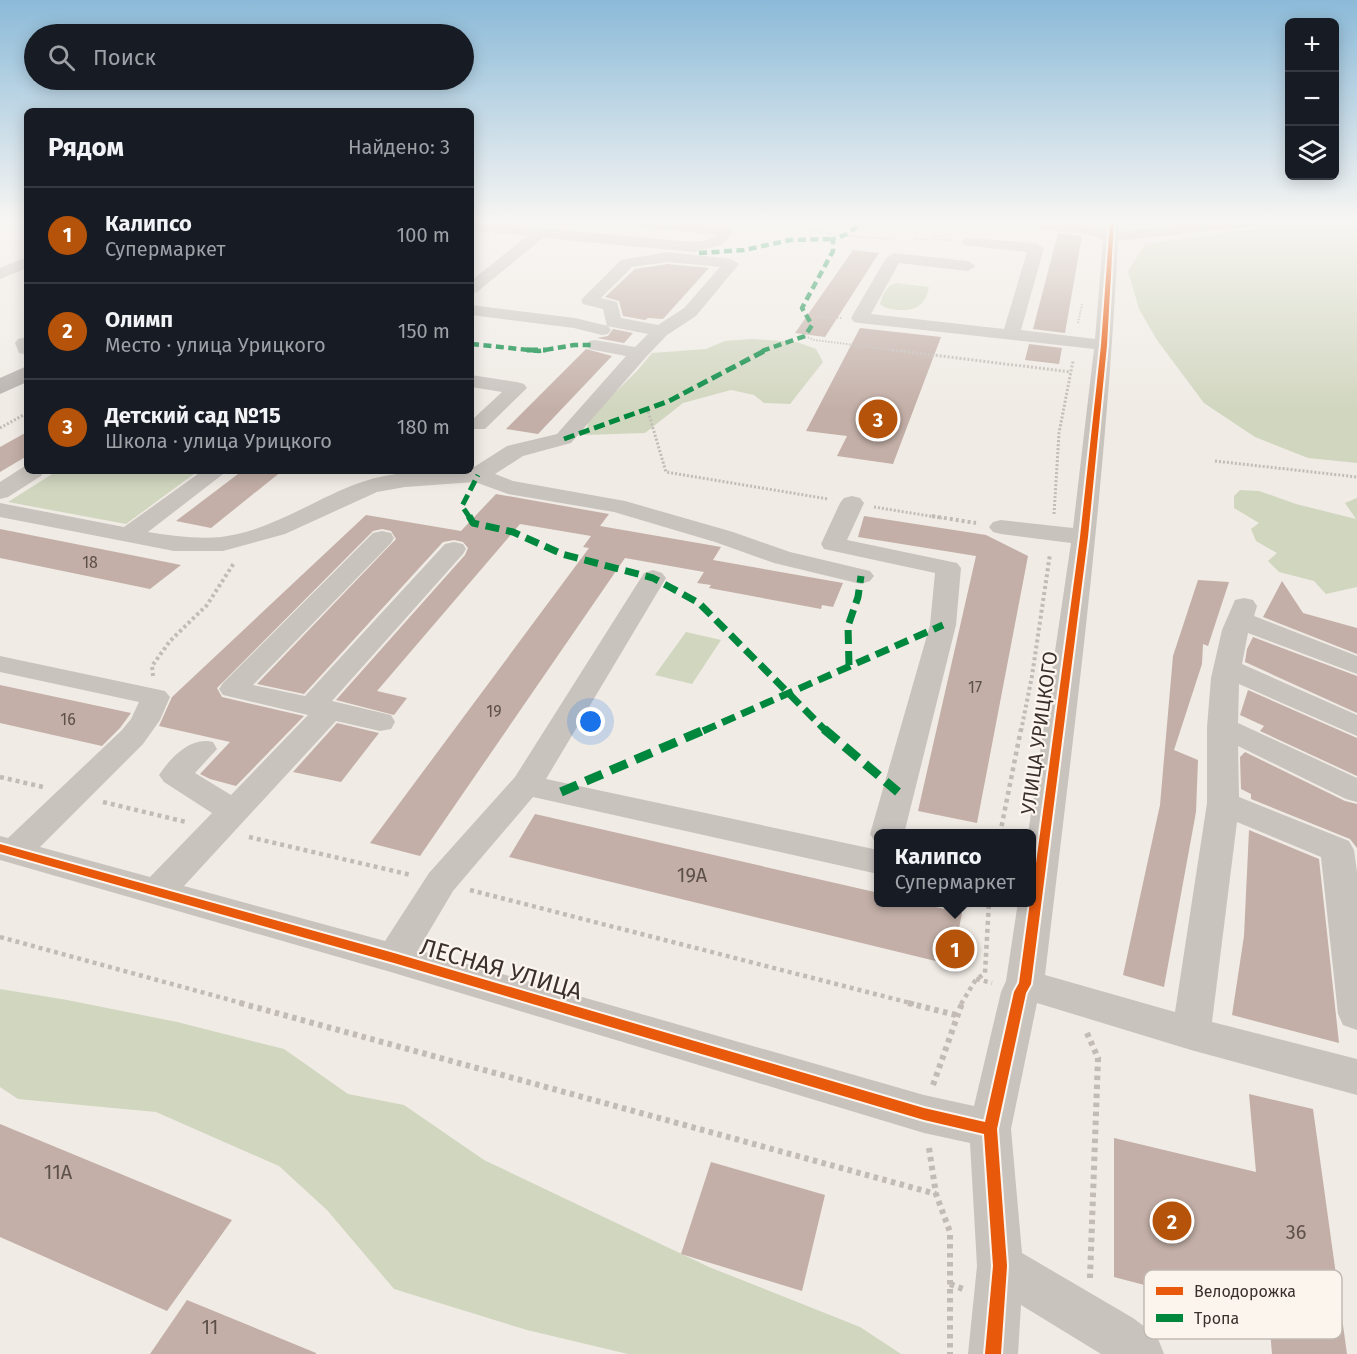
<!DOCTYPE html>
<html lang="ru">
<head>
<meta charset="utf-8">
<style>
	:root { --surface:#171b24; --page:#242831; --text:#f1f3f6; --muted:#9ea1a6; --line:#363941; --accent:#b45309 }
	body { margin:0; font-family:"Fira Sans",sans-serif; background:var(--page); color:var(--text) }
	.controls { position:absolute; right:18px; top:18px; display:grid; overflow:hidden; border-radius:9px; box-shadow:0 3px 15px #0003 }
	.controls button { width:54px; height:54px; display:grid; place-items:center; padding:0; border:0; border-bottom:2px solid var(--line); background:var(--surface); color:var(--text); font:30px sans-serif }
	.you { position:absolute; left:591px; top:722px; width:21px; height:21px; margin:-15px; border:4px solid #fff; border-radius:50%; background:#1a73e8; box-shadow:0 0 0 9px #1a73e833 }
	.badge { display:grid; place-items:center; width:39px; height:39px; border-radius:50%; background:var(--accent); color:#fff; font-size:20px; font-weight:700 }
	.pin { position:absolute; translate:-50% -50%; border:3px solid #fff; box-shadow:0 2px 6px #0006 }
	.popup { position:absolute; left:874px; top:829px; width:162px; height:78px; box-sizing:border-box; display:grid; place-content:center; border-radius:9px; background:var(--surface); filter:drop-shadow(0 2px 4px #0005); font-size:20px; white-space:nowrap; color:var(--muted) }
	.popup b { font-size:22px; color:var(--text) }
	.popup::after { content:''; position:absolute; left:50%; top:100%; margin-left:-12px; border:12px solid transparent; border-top-color:var(--surface) }
	.list { margin:0; padding:0; list-style:none }
	h2 { display:flex; justify-content:space-between; align-items:center; height:78px; margin:0; padding:0 24px; font-size:26px }
	h2 small { font-size:20px; font-weight:400; color:var(--muted) }
	.list li { display:grid; grid-template-columns:39px 1fr auto; gap:18px; align-items:center; box-sizing:border-box; height:96px; padding:0 24px; border-top:2px solid var(--line) }
	.list b { display:block; font-size:22px; white-space:nowrap }
	.list p { margin:0; font-size:20px; white-space:nowrap; color:var(--muted) }
	.list em { font-size:20px; font-style:normal; color:var(--muted) }
	.icon { flex:none; width:33px; height:33px; fill:none; stroke:currentColor; stroke-width:2; stroke-linecap:round; stroke-linejoin:round }
	.map { position:relative; flex:none; width:1357px; height:1354px; overflow:hidden }
	.search { position:absolute; background:var(--surface); box-shadow:0 3px 15px #0003; left:24px; top:24px; width:450px; height:66px; display:flex; align-items:center; gap:15px; box-sizing:border-box; padding:0 21px; border-radius:33px; color:var(--muted); font-size:22px }
	.panel { position:absolute; background:var(--surface); box-shadow:0 3px 15px #0003; left:24px; top:108px; width:450px; height:366px; border-radius:9px }
	.map>svg:first-child { display:block }
	.green { fill:#d1d6bf }
	.building { fill:#c3afa7 }
	.lines { fill:none; stroke-linecap:round; stroke-linejoin:round }
	.path-far4 { stroke:#c2bbb6; stroke-width:2; stroke-dasharray:1.5 1.5; stroke-linecap:butt }
	.path-far3 { stroke:#c2bbb6; stroke-width:3; stroke-dasharray:2 2; stroke-linecap:butt }
	.path-far2 { stroke:#c2bbb6; stroke-width:4; stroke-dasharray:3 3; stroke-linecap:butt }
	.path-far1 { stroke:#c2bbb6; stroke-width:4.5; stroke-dasharray:4 4; stroke-linecap:butt }
	.path { stroke:#c2bbb6; stroke-width:6; stroke-dasharray:4.5 4.5; stroke-linecap:butt }
	.minor { fill:#c9c3be; fill-rule:evenodd }
	.major { fill:#b8b1ad; fill-rule:evenodd }
	.quiet-far3 { stroke:#00873e; stroke-width:4.5; stroke-dasharray:8 4.5; stroke-linecap:butt }
	.quiet-far2 { stroke:#00873e; stroke-width:5; stroke-dasharray:11 5; stroke-linecap:butt }
	.quiet-far1 { stroke:#00873e; stroke-width:7; stroke-dasharray:14 7; stroke-linecap:butt }
	.quiet { stroke:#00873e; stroke-width:9; stroke-dasharray:18 9; stroke-linecap:butt }
	.cycleway-casing { stroke:#fbf5ee; stroke-width:4 }
	.cycleway { fill:#e8590c; fill-rule:evenodd }
	.labels { text-anchor:middle; dominant-baseline:central; stroke-width:4.5; stroke-linejoin:round; paint-order:stroke }
	.number-label { font-size:16px; fill:#5d504a }
	.street-label { font-size:20px; fill:#3b302b; stroke:#fbf5ee }
	.near-number-label { font-size:20px; fill:#5d504a }
	.near-street-label { font-size:24px; fill:#3b302b; stroke:#fbf5ee }
	.key { fill:#fbf5ee; stroke:#c1bab4; stroke-width:1.5 }
	.key-label { font-size:16px; fill:#3b302b }
</style>
</head>
<body>
<div class="map">
<svg width="1357" height="1354" viewBox="0 0 1357 1354">
	<rect width="100%" height="100%" fill="#f0ebe5"/>
	<g class="green">
		<path d="M1310,221H1357V463L1308,458L1255,437L1204,403L1157,340L1139,309L1128,271L1145,244Z"/>
		<path d="M896,283L929,287C925,305 917,311 898,310C891,309 886,309 880,304C882,296 887,285 896,283Z"/>
		<path d="M752,339L797,342L816,349L823,362L790,404L764,403L754,395L731,390L683,403L645,433L584,435L591,416L637,371L652,353L706,349L725,341Z"/>
		<path d="M57,471H198L126,524L8,502Z"/>
		<path d="M1240,490L1259,491L1296,504L1356,519L1345,503L1357,498V587L1326,594L1314,581L1279,572L1268,561L1277,553L1256,541L1251,529L1259,523L1234,508V496Z"/>
		<path d="M686,632L721,640L692,684L655,675Z"/>
		<path d="M0,989L67,1000L177,1022L284,1049L348,1094L404,1105L484,1160L709,1267L860,1327L901,1354H628L527,1330L394,1289L327,1210L279,1166L156,1112L18,1099L0,1087Z"/>
	</g>
	<g class="building">
		<path d="M1058,233L1082,236L1065,333L1033,329Z"/>
		<path d="M853,250L879,253L825,337L795,333Z"/>
		<path d="M668,264L709,268L663,319L648,318L645,320L623,316L619,301L605,297L635,269Z"/>
		<path d="M860,328L941,337L893,464L837,456L847,436L806,431Z"/>
		<path d="M613,329L633,333L624,343L597,338L608,336Z"/>
		<path d="M1029,344L1062,348L1059,364L1025,360Z"/>
		<path d="M586,349L612,356L538,434L506,429Z"/>
		<path d="M27,432V456L0,472V447Z"/>
		<path d="M242,471H282L211,528L176,521Z"/>
		<path d="M496,494L609,514L600,526L721,547L713,560L843,583L833,607L822,605L821,609L709,588L711,585L697,583L704,572L625,558L420,856L370,843L589,548L583,547L591,536L520,524L377,691L407,698L394,715L336,700L465,555L468,548L463,542L454,540L443,542L304,694L257,684L396,539L391,531L382,529L373,531L217,688L222,697L304,716L236,786L210,779L200,774L230,742L159,726L172,697L366,515L461,531Z"/>
		<path d="M864,516L986,535L1028,556L977,823L918,811L976,556L858,537Z"/>
		<path d="M0,529L136,556L181,565L150,589L0,558Z"/>
		<path d="M1198,580L1229,582L1208,646L1203,644L1202,664L1174,750L1198,760L1196,812L1164,987L1123,975L1160,805L1173,656Z"/>
		<path d="M1282,581L1303,613L1357,628V654L1263,617Z"/>
		<path d="M1253,637L1357,676V713L1245,662L1247,649Z"/>
		<path d="M0,685L131,713L120,728L102,746L0,723Z"/>
		<path d="M1248,690L1357,738V776L1260,731L1264,726L1240,715Z"/>
		<path d="M337,723L379,733L341,782L293,772Z"/>
		<path d="M1245,752L1345,801L1357,804V848L1350,839L1251,799V794L1241,789L1240,757Z"/>
		<path d="M535,814L879,893V903H918L962,913L952,965L509,857Z"/>
		<path d="M1249,830L1319,859L1339,1043L1232,1015L1244,936Z"/>
		<path d="M1249,1094L1313,1109L1347,1354H1272L1269,1318L1114,1277V1138L1256,1172Z"/>
		<path d="M0,1124L232,1220L167,1311L0,1237Z"/>
		<path d="M711,1162L825,1195L802,1291L681,1254Z"/>
		<path d="M187,1300L316,1353V1354H150Z"/>
	</g>
	<g class="lines">
		<g class="path-far4">
			<path d="M768,221L843,236L892,239"/>
			<path d="M934,237L953,234"/>
			<path d="M914,239L952,240"/>
			<path d="M807,317L842,318"/>
			<path d="M1078,323L1082,304"/>
			<path d="M805,336L814,340L904,351"/>
		</g>
		<g class="path-far3">
			<path d="M892,350L1071,372"/>
			<path d="M647,408L666,472L828,499"/>
			<path d="M0,428L27,413"/>
			<path d="M1215,461L1357,477"/>
			<path d="M874,507L942,518"/>
			<path d="M1054,514L1059,433L1073,361"/>
		</g>
		<g class="path-far2">
			<path d="M932,516L976,523"/>
			<path d="M153,676L152,666L170,641L207,605L234,563"/>
			<path d="M1021,731L1032,676L1050,554"/>
		</g>
		<g class="path-far1">
			<path d="M0,777L43,787"/>
			<path d="M103,802L186,822"/>
			<path d="M1000,834L1021,729"/>
			<path d="M249,837L411,875"/>
			<path d="M470,890L914,1004"/>
			<path d="M0,937L245,1004"/>
			<path d="M976,979L992,983"/>
			<path d="M961,1004L975,981L985,973L989,902"/>
		</g>
		<g class="path">
			<path d="M240,1003L936,1194"/>
			<path d="M908,1003L956,1015"/>
			<path d="M1087,1033L1098,1058L1090,1278"/>
			<path d="M933,1085L962,1003"/>
			<path d="M929,1148L936,1194L950,1232V1354"/>
			<path d="M950,1284L963,1289"/>
		</g>
		<g class="minor">
			<path d="M609,221H656L726,228L733,232L722,245L694,252L543,238L477,292L471,294V281L527,236L471,230V222L694,242L707,240L716,235L616,225Z"/>
			<path d="M1040,221H1054L1104,229L1105,221H1119V232L1224,221H1269L1262,225L1118,241C1106,486 1074,730 1045,975L1175,1012L1207,803V727L1211,678L1222,630L1235,600L1244,598L1253,600L1257,606L1254,616L1357,656V674L1248,633L1242,664L1357,715V736L1239,684L1238,723L1357,778V802L1346,799L1238,746L1239,797L1349,841L1354,850L1357,872V1030L1343,1025L1338,1014L1321,857L1237,822L1212,1022L1357,1059V1095L1191,1050L1037,1003L1011,1129L1022,1253L1133,1318L1157,1336L1164,1354H1101L1021,1305L1018,1354H968L977,1266L970,1143L924,1133L394,973L0,860V836L8,838L122,730L131,719L139,702L0,672V656L165,691L170,697L160,720L143,744L40,847L150,877L212,813L164,782L159,775C171,757 191,736 213,742L217,749L195,773L231,795L308,715L223,695L219,689L223,683L373,533L382,531L391,533L394,538L391,543L253,685L305,696L445,544L454,542L463,544L466,549L463,554L332,701L391,715L395,722L391,729L380,731L336,721L184,886L385,941L429,873L515,777L644,573L653,570L662,573L666,578L546,779L878,850V874L533,797L453,891L418,950L924,1095L974,1106L1001,992L1006,981L1018,902H1032V834H1028L1071,543L1001,534L993,532L989,527L993,522L1001,520L1073,528L1094,349L860,323L854,322L851,318L886,258L894,253L968,261L976,266L968,271L899,263L871,314L1004,329L1027,252L964,245L962,242L964,239L969,238L1036,243L1044,248L1021,330L1095,339L1103,240L1092,235L1041,229Z"/>
			<path d="M668,252L731,259L739,264L696,316L667,335L646,357L571,443L523,456L495,474L513,481L625,501L733,532L790,552L870,571L874,576L870,581L861,584L774,563L715,542L614,512L508,494L475,482L405,487L377,492L285,534L223,551H174L0,517V503L124,527L202,471H227L148,532C172,536 197,539 221,537C272,531 315,498 362,482C396,470 435,471 471,471V469L507,446L557,434L626,356L589,349L586,345L589,341L595,340L635,347L648,334L607,326L603,309L583,304L581,300L621,260ZM668,262L720,267L684,308L658,325L621,318L617,302L601,298L632,267Z"/>
			<path d="M27,257V268L0,279V268Z"/>
			<path d="M471,305L575,318L608,326L611,330L608,334L602,335L574,328L471,315Z"/>
			<path d="M27,337V355L19,353L15,343L18,339Z"/>
			<path d="M471,375L517,382L524,384L527,388L485,429H471V417L474,418L502,392L471,387Z"/>
			<path d="M25,466H27V471H44L41,476L8,497L0,499V482Z"/>
			<path d="M852,496L860,498L864,503L847,540L957,563L961,568L956,625L904,834H878V843L875,842L870,834L930,625L935,573L824,549L821,544L840,503L844,498Z"/>
		</g>
		<path class="major" d="M27,366V382L0,394V378Z"/>
		<g class="quiet-far3">
			<path d="M699,253L744,250L790,240L833,239"/>
			<path d="M471,344L539,351L574,345H595"/>
			<path d="M762,351L805,336L812,325L802,308L833,251V239L847,234L864,221"/>
		</g>
		<g class="quiet-far2">
			<path d="M527,350H546"/>
			<path d="M564,439L669,401L766,350"/>
			<path d="M470,518L462,506L478,475"/>
		</g>
		<g class="quiet-far1">
			<path d="M469,516L473,523L513,532L562,554L653,578L699,603L826,731"/>
			<path d="M849,665L848,626L858,597L861,576"/>
			<path d="M703,731L943,625"/>
		</g>
		<g class="quiet">
			<path d="M824,729L898,792"/>
			<path d="M561,792L706,729"/>
		</g>
		<g class="cycleway-casing">
			<path id="cycleway" d="M1110,221H1114L1107,345L1088,537L1031,984L1026,993L997,1129L1007,1266L1001,1354H985L993,1266L984,1134L924,1120L394,963L0,852V844L394,953L924,1108L985,1122L1014,992L1019,983L1030,902H1032V893L1080,537L1101,345Z"/>
		</g>
		<use href="#cycleway" class="cycleway"/>
	</g>
	<linearGradient id="sky" x2="0" y2="1"><stop stop-color="#8bbad8"/><stop offset="0.54" stop-color="#f8f6f3"/><stop offset="1" stop-color="#f8f6f3" stop-opacity="0"/></linearGradient>
	<rect width="1357" height="410" fill="url(#sky)"/>
	<g class="labels">
		<g class="number-label">
			<text x="90" y="562">18</text>
			<text x="975" y="687">17</text>
			<text x="494" y="711">19</text>
			<text x="68" y="719">16</text>
		</g>
		<g class="street-label">
			<text transform="translate(1039 733) rotate(-82)">УЛИЦА УРИЦКОГО</text>
		</g>
		<g class="near-number-label">
			<text x="692" y="875">19А</text>
			<text x="58" y="1172">11А</text>
			<text x="1296" y="1232">36</text>
			<text x="210" y="1327">11</text>
		</g>
		<g class="near-street-label">
			<text transform="translate(501 969) rotate(16)">ЛЕСНАЯ УЛИЦА</text>
		</g>
	</g>
	<rect x="1144" y="1270" width="198" height="69" rx="9" class="key"/>
	<rect x="1156" y="1287" width="27" height="8" fill="#e8590c"/>
	<rect x="1156" y="1314" width="27" height="8" fill="#00873e"/>
	<g class="key-label">
		<text x="1194" y="1297">Велодорожка</text>
		<text x="1194" y="1324">Тропа</text>
	</g>
</svg>
<div class="controls">
<button>+</button>
<button>−</button>
<button><svg class="icon" aria-label="layers" viewBox="0 0 24 24"><path d="M12 4l9 5-9 5-9-5zM3 14l9 5 9-5"/></svg></button>
</div>
<div class="you"></div>
<div class="pin badge" style="left:955px;top:949px">1</div>
<div class="popup"><b>Калипсо</b>Супермаркет</div>
<div class="pin badge" style="left:1172px;top:1221px">2</div>
<div class="pin badge" style="left:878px;top:419px">3</div>
<div class="search"><svg class="icon" aria-label="search" viewBox="0 0 24 24"><circle cx="10" cy="10" r="6"/><path d="M15 15l6 6"/></svg>Поиск</div>
<section class="panel">
<h2>Рядом<small>Найдено: 3</small></h2>
<ul class="list">
<li><span class="badge">1</span><div><b>Калипсо</b><p>Супермаркет</p></div><em>100 m</em></li>
<li><span class="badge">2</span><div><b>Олимп</b><p>Место · улица Урицкого</p></div><em>150 m</em></li>
<li><span class="badge">3</span><div><b>Детский сад №15</b><p>Школа · улица Урицкого</p></div><em>180 m</em></li>
</ul>
</section>
</div>
</body>
</html>
